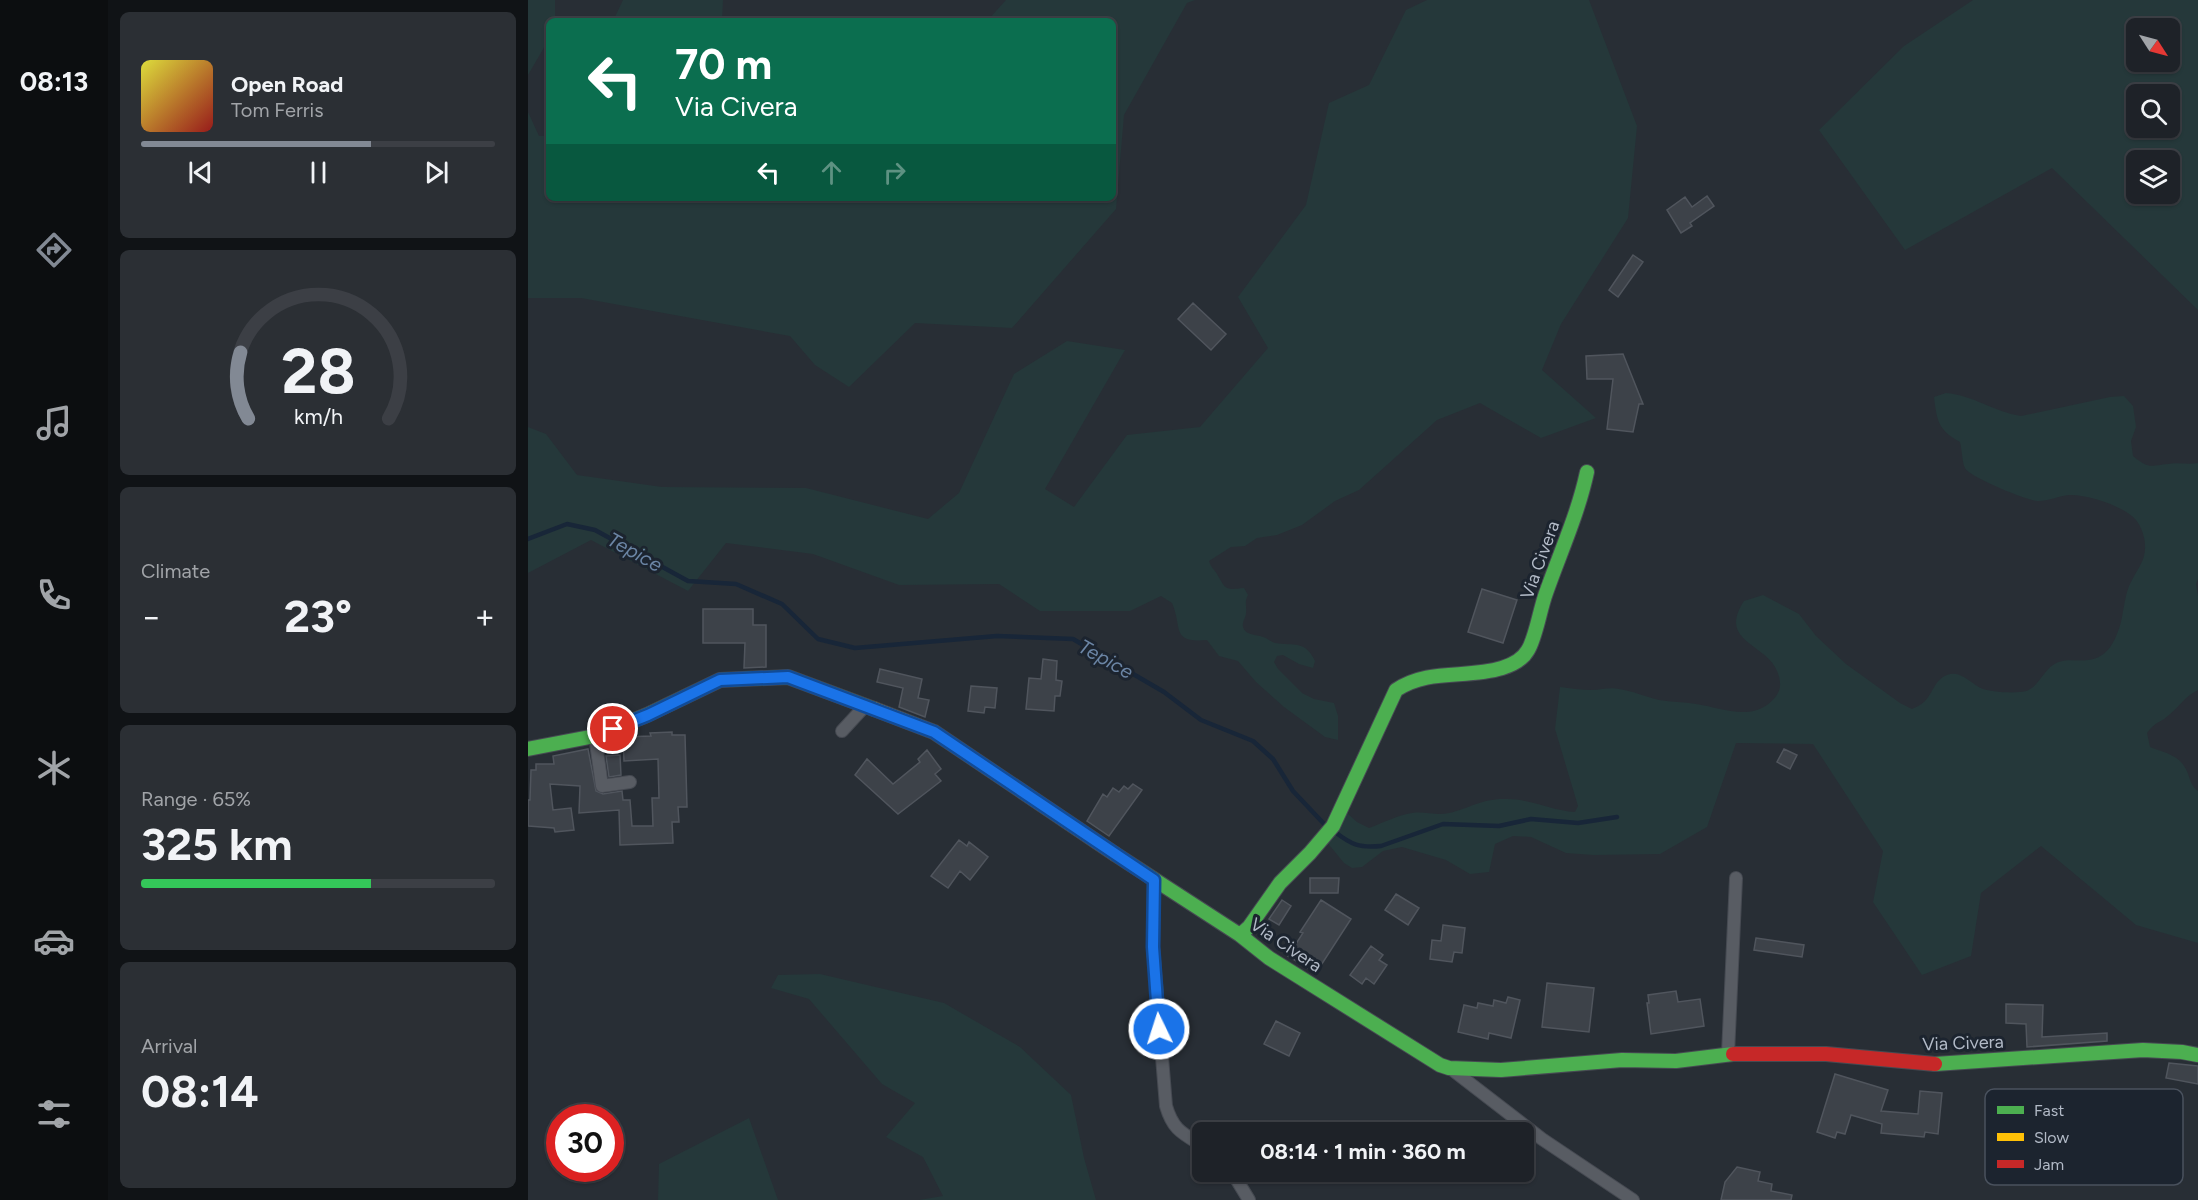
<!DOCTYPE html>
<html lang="en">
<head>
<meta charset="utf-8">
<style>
  :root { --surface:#1e2228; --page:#2b2f34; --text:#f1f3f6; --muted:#a1a4a8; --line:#3c3f45; --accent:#828994 }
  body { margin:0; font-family:Figtree,sans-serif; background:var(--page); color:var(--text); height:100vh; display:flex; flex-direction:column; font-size:22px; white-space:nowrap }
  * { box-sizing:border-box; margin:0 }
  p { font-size:20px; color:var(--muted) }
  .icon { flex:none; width:33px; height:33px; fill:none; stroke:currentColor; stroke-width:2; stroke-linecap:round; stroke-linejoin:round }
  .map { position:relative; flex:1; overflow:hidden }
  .side { display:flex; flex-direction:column; gap:12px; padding:12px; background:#101316; width:420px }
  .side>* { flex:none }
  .banner { position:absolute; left:18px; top:18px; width:570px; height:183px; border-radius:9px; box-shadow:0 2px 4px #0004,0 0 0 2px var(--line); background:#0b6e4f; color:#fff; overflow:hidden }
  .needle { width:39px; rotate:126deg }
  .tools { position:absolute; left:1598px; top:18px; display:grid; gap:12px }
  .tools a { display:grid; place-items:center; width:54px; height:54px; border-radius:9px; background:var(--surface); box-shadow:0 2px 4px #0004,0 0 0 2px var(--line); font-size:30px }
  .speed { position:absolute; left:18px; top:1104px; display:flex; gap:12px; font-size:30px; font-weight:700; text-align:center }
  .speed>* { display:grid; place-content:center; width:78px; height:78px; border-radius:50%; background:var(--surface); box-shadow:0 2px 4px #0004,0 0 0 2px var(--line); line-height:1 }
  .speed .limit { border:9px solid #d22; background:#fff; color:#111 }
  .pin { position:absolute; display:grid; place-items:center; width:51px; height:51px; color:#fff; margin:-26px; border:3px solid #fff; border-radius:50%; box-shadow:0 2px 6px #0007 }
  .me { position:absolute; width:66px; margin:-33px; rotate:356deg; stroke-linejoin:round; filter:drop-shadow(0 0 4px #0008) }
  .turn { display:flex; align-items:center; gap:21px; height:126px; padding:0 30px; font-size:27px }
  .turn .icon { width:78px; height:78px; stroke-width:2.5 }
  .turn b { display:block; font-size:42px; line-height:51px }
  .lanes { display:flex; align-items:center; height:57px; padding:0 30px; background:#0003; justify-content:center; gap:30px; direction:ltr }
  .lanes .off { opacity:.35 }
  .big { font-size:45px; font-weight:700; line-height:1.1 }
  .side .card { flex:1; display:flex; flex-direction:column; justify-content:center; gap:9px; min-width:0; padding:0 21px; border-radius:9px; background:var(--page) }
  .side .dial { align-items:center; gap:0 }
  .dial svg { height:156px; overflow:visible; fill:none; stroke:var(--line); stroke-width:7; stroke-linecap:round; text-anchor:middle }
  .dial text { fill:var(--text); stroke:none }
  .song { display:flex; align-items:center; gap:18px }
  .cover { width:72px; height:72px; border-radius:9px; background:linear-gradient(135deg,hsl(60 70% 55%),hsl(0 70% 35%)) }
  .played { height:6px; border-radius:3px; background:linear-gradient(90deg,var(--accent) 65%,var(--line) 65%) }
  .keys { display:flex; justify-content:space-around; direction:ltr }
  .heat { display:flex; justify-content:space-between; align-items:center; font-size:33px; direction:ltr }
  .charge { height:9px; border-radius:4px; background:linear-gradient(90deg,#34c759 65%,var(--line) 0) }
  .trip { position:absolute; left:664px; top:1122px; width:342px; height:60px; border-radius:9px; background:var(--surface); box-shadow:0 2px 4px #0004,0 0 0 2px var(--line); font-weight:700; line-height:60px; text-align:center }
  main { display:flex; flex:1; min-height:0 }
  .menu { display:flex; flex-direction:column; width:108px; justify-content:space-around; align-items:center; background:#0c0e10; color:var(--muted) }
  .menu .icon { width:42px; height:42px }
  .menu .active { color:var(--accent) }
  .menu b { font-size:27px; color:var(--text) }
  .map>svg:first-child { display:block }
</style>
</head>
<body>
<main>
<nav class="menu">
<b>08:13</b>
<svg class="icon active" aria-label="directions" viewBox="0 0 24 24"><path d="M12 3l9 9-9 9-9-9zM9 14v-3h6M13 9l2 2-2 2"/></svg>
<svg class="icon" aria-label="music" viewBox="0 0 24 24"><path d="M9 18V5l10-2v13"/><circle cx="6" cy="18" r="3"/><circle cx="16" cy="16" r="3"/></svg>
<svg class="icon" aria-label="phone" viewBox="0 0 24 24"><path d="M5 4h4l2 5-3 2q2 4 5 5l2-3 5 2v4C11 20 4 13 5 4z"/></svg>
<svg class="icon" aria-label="climate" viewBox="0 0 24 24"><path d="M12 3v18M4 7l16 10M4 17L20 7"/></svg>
<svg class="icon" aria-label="car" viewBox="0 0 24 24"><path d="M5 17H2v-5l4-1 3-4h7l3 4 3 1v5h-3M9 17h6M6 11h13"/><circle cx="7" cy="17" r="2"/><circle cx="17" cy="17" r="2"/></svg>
<svg class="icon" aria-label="filters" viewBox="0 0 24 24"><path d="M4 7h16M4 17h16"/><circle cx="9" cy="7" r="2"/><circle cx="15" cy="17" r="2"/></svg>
</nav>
<section class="side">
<div class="card">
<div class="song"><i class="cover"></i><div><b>Open Road</b><p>Tom Ferris</p></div></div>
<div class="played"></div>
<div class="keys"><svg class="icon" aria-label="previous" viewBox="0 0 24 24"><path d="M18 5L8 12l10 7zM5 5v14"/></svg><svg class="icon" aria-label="pause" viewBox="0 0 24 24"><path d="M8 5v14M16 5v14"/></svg><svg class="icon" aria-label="next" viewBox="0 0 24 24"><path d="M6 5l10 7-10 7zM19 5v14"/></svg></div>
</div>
<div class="card dial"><svg viewBox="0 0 100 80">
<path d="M14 69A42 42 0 1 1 86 69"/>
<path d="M14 69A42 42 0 0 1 10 35" stroke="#828994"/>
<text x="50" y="56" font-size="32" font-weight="700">28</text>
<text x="50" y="72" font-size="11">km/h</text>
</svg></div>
<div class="card"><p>Climate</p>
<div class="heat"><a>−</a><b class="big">23°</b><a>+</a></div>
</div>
<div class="card"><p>Range · 65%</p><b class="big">325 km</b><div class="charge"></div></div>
<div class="card"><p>Arrival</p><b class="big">08:14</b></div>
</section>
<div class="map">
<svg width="1670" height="1200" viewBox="0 0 1670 1200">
  <rect width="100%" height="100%" fill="#282e35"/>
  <!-- green -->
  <path fill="#25383a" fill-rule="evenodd" d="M0 0H27V21H21V39L0 75Z
    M95 0H195L194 21H85Z
    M478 0H667L659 3 596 115 588 209 484 328 387 323 321 387 287 365 262 336 53 298H0V112L11 136H21V198H585V21H459Z
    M899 0H1061L1109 126 1100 218 1033 324 1014 370 1068 418 1013 438 952 403 909 420 831 490 807 501 774 525 749 535 729 538 717 546 703 547 681 561C683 568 686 569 689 574 698 590 697 590 716 588L720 595C716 602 719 606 718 613 718 618 714 621 715 627 718 636 728 634 735 637 739 638 743 642 747 643 766 646 777 640 787 661L785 668 771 664 755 655 749 656 746 662 750 669 774 693 786 699 806 703 810 716V740L797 737 756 707 728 682 710 661 691 656 679 640C642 643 655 628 644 603L633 596 602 611H512L471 584 371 585 285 554 198 543 160 591 63 540 0 573V427L18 434 49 475 134 487 278 488 400 519 431 493 486 374 539 341 597 350 517 489 546 507 599 435 672 427 740 348 710 297 778 205 801 103 841 85 878 10Z
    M1445 0H1670V310L1524 168 1377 250 1291 130 1376 46ZM1608 28H1641V62H1608ZM1608 94H1641V128H1608ZM1608 160H1641V194H1608Z
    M1418 393C1445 395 1466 412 1493 416L1582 397 1596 396 1605 406 1608 427 1603 441 1605 456C1621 469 1621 466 1640 464 1650 462 1660 465 1670 463V579L1668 584 1670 596V690C1657 696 1652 706 1641 715 1631 724 1629 720 1619 733L1622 747C1632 751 1650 755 1656 766 1662 774 1661 785 1670 791V943L1608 925 1513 846 1453 893 1443 956 1394 975 1345 902 1355 851 1285 744 1208 743 1179 827 1132 854 1066 855 1038 853 1003 837 985 836 967 844 961 872 942 874 918 860 874 847 855 851 834 867 824 868 816 863 798 841 819 813 829 822 841 828C855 823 870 815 884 813 897 811 908 816 921 813 943 808 954 798 979 799 1003 799 1024 811 1047 812L1050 806 1027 729 1032 687C1042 688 1053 690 1064 690 1073 690 1082 687 1091 689 1105 691 1118 697 1131 700 1143 702 1156 702 1168 704 1190 707 1218 720 1239 705 1246 700 1253 692 1252 683 1250 650 1209 647 1208 623 1208 615 1212 607 1216 601L1235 595 1271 614 1288 636 1318 664 1372 703 1384 709C1388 707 1393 705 1396 702 1405 694 1406 680 1419 675 1433 669 1444 685 1455 689 1465 692 1482 693 1492 692 1509 692 1513 673 1525 665 1537 657 1547 662 1560 660 1581 658 1588 639 1593 622 1596 609 1597 593 1603 582 1609 569 1618 561 1617 545 1617 537 1613 526 1608 520 1596 506 1559 494 1541 495 1531 496 1521 501 1510 501 1500 501 1441 477 1437 468 1434 462 1434 449 1432 442 1410 430 1409 421 1406 397Z
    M292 974 416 1003 492 1047 543 1095 556 1158 568 1200H391L415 1196 395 1157 358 1137 387 1103 354 1084 281 999 243 988 250 975Z
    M221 1118 250 1200H130L131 1164Z"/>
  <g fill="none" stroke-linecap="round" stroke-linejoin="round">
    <!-- stream -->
    <path stroke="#182638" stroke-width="4.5" d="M0 539 39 524 67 530 160 581 208 584 254 604 290 639 327 648 469 636 545 639 636 692 673 720 725 741 745 759 765 791 798 826
      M807 832C824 845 831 848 853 846L915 824 971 826 1003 819 1050 823 1089 817"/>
  </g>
  <!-- building -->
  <path fill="#3d4249" stroke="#50555d" stroke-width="1.5" d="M1179 196 1186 206 1162 223 1164 226 1153 233 1139 210 1157 197 1164 207Z
    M1105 255 1115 262 1090 297 1081 290Z
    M665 303 698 334 683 350 650 319Z
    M1095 354 1115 404H1111L1105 432 1079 429 1085 379H1059L1058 356Z
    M954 589 989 600 975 643 940 632Z
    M175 609H225V625H238V667L216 668 217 643H175Z
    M515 659 529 661 528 680 534 681 532 696H527L526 711 498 709 501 678 513 679Z
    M352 669 394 679 390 698 401 700 397 717 371 707 375 688 349 682Z
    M443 686 469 688 467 708 457 707 456 713 440 711Z
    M144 732V735H157L159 807H150L151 822H144L145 843 92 845 91 810 51 813 52 786 22 784 25 810 43 808 46 830 27 832 26 828 0 826V800H2L3 770H8V764H26L25 756 60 749 68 791 75 794 94 791 95 800H102L104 826H125L124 798H131L130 759 96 761 95 737 123 736 122 733Z
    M1256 749 1269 755 1262 769 1249 762Z
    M399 750 413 769 407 774 413 781 370 814 327 775 339 759 365 784 392 762 390 759Z
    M92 755 93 775 81 777 78 756Z
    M605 784 614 790 581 836 559 821 575 794 579 797 585 788 591 792 596 786 600 789Z
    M431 840 439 846 441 842 460 857 442 880 432 871 420 888 403 876Z
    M782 878H811L810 893H782Z
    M868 894 891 908 880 925 857 910Z
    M754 900 763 906 751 925 741 919Z
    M793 900 823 919 788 973 760 956 775 933 772 932Z
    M915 925 937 928 934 953 926 952 924 962 902 959 904 940 913 941Z
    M1228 938 1276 945 1274 957 1226 950Z
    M843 946 855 955 851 960 859 965 846 984 838 978 834 984 822 975Z
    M1019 983 1066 988 1061 1032 1014 1027Z
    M1148 991 1150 1002 1172 999 1176 1026 1123 1034 1119 1003H1121L1120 995Z
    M980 997 992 1000 983 1038 961 1033 960 1039 930 1032 936 1005 949 1008 950 1003 965 1006 966 1000 978 1003Z
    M1478 1004 1515 1005 1514 1037 1579 1033V1041L1499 1047 1498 1024 1478 1023Z
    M748 1021 772 1033 761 1056 736 1044Z
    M1641 1063 1670 1066V1084L1638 1078Z
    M1307 1074 1360 1090 1353 1111 1390 1114 1392 1091 1414 1093 1410 1134 1397 1132 1396 1137 1353 1133 1354 1124 1323 1115 1317 1134 1309 1132 1307 1138 1289 1132Z
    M1209 1167 1232 1172 1230 1181 1244 1184 1243 1191 1264 1195 1263 1200H1193L1197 1182Z"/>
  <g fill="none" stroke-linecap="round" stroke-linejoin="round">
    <!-- street casing -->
    <g stroke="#464a52" stroke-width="14">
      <path id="street" d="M314 731 337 706
        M67 736 74 786 102 782
        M626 880 625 947 638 1106C645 1130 654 1133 675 1146
        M1200 1054 1208 878
        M922 1068 1014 1139 1105 1200
        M704 1172 721 1200"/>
    </g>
    <!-- fast casing -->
    <g stroke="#464a52" stroke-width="16">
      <path id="fast" d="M0 749 67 736 119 715 192 680 260 677 346 709
        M587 854 712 935 741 958 912 1065 921 1068 973 1070 1094 1060 1148 1061 1205 1054
        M712 935 721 927 752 883 782 853 805 826 868 690C901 668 938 679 974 668 984 665 995 659 1000 650 1008 637 1012 609 1018 593 1032 553 1050 514 1059 472
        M1407 1064 1615 1050 1654 1052 1670 1055"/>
    </g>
    <!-- slow casing -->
    <g stroke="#464a52" stroke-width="16">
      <path id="slow" d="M346 709 406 732 587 854"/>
    </g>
    <!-- jam casing -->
    <g stroke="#464a52" stroke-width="16">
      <path id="jam" d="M1205 1054H1298L1407 1064"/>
    </g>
    <!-- street -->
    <use href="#street" stroke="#585c63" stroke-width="12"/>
    <!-- fast -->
    <use href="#fast" stroke="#4caf50" stroke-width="14"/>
    <!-- slow -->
    <use href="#slow" stroke="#ffc107" stroke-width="14"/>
    <!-- jam -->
    <use href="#jam" stroke="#c62828" stroke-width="14"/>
  </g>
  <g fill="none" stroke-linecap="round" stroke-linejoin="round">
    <!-- route casing -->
    <g stroke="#114b97" stroke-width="15">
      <path id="route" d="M85 729 120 715 192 680 260 677 406 732 626 880 625 947 631 1029"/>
    </g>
    <!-- route -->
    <use href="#route" stroke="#1a73e8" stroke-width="10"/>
  </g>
  <g text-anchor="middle" stroke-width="6" stroke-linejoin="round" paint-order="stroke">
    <!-- street labels -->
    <g font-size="18" fill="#b2bac7" stroke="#1c242f">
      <text transform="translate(1012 560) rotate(-70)" y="6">Via Civera</text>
      <text transform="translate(758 945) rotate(34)" y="6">Via Civera</text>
      <text transform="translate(1435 1043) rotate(-2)" y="6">Via Civera</text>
    </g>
    <!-- water labels -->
    <g font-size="20" font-style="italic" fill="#6b85a5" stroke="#1c242f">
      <text transform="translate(107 552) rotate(29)" y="7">Tepice</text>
      <text transform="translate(578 659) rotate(29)" y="7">Tepice</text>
    </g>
  </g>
  <!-- legend -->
  <rect x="1457" y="1089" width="198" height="96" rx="9" fill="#1c242f" stroke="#49515d" stroke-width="1.5"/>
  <rect x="1469" y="1106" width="27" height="8" fill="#4caf50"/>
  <rect x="1469" y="1133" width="27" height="8" fill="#ffc107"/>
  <rect x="1469" y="1160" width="27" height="8" fill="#c62828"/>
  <g font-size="16" fill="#b2bac7">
    <text x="1506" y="1116">Fast</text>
    <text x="1506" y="1143">Slow</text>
    <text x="1506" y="1170">Jam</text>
  </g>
</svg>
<div class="tools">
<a><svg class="needle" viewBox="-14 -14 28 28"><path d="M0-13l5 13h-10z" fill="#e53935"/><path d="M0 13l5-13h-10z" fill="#a1a4a8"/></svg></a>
<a><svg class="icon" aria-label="search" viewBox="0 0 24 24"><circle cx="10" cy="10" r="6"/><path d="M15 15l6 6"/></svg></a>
<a><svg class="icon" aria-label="layers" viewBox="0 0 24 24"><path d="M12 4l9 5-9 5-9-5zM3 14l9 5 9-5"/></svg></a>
</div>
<div class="speed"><div class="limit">30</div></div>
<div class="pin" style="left:85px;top:729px;background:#d93025"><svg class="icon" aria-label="arrive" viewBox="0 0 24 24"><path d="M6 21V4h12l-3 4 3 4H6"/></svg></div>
<svg class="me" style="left:631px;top:1029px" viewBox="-20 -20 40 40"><circle r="17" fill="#1a73e8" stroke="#fff" stroke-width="3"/><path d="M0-11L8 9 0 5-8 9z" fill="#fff"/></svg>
<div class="trip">08:14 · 1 min · 360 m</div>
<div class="banner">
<div class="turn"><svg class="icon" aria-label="left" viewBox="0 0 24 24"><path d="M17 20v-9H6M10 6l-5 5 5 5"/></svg><div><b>70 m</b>Via Civera</div></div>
<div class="lanes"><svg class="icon" aria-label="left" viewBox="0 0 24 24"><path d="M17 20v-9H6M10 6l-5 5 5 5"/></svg><svg class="icon off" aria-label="ahead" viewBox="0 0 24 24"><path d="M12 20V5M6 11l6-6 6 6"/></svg><svg class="icon off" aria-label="right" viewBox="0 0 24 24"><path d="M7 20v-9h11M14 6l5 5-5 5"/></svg></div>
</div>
</div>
</main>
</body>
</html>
